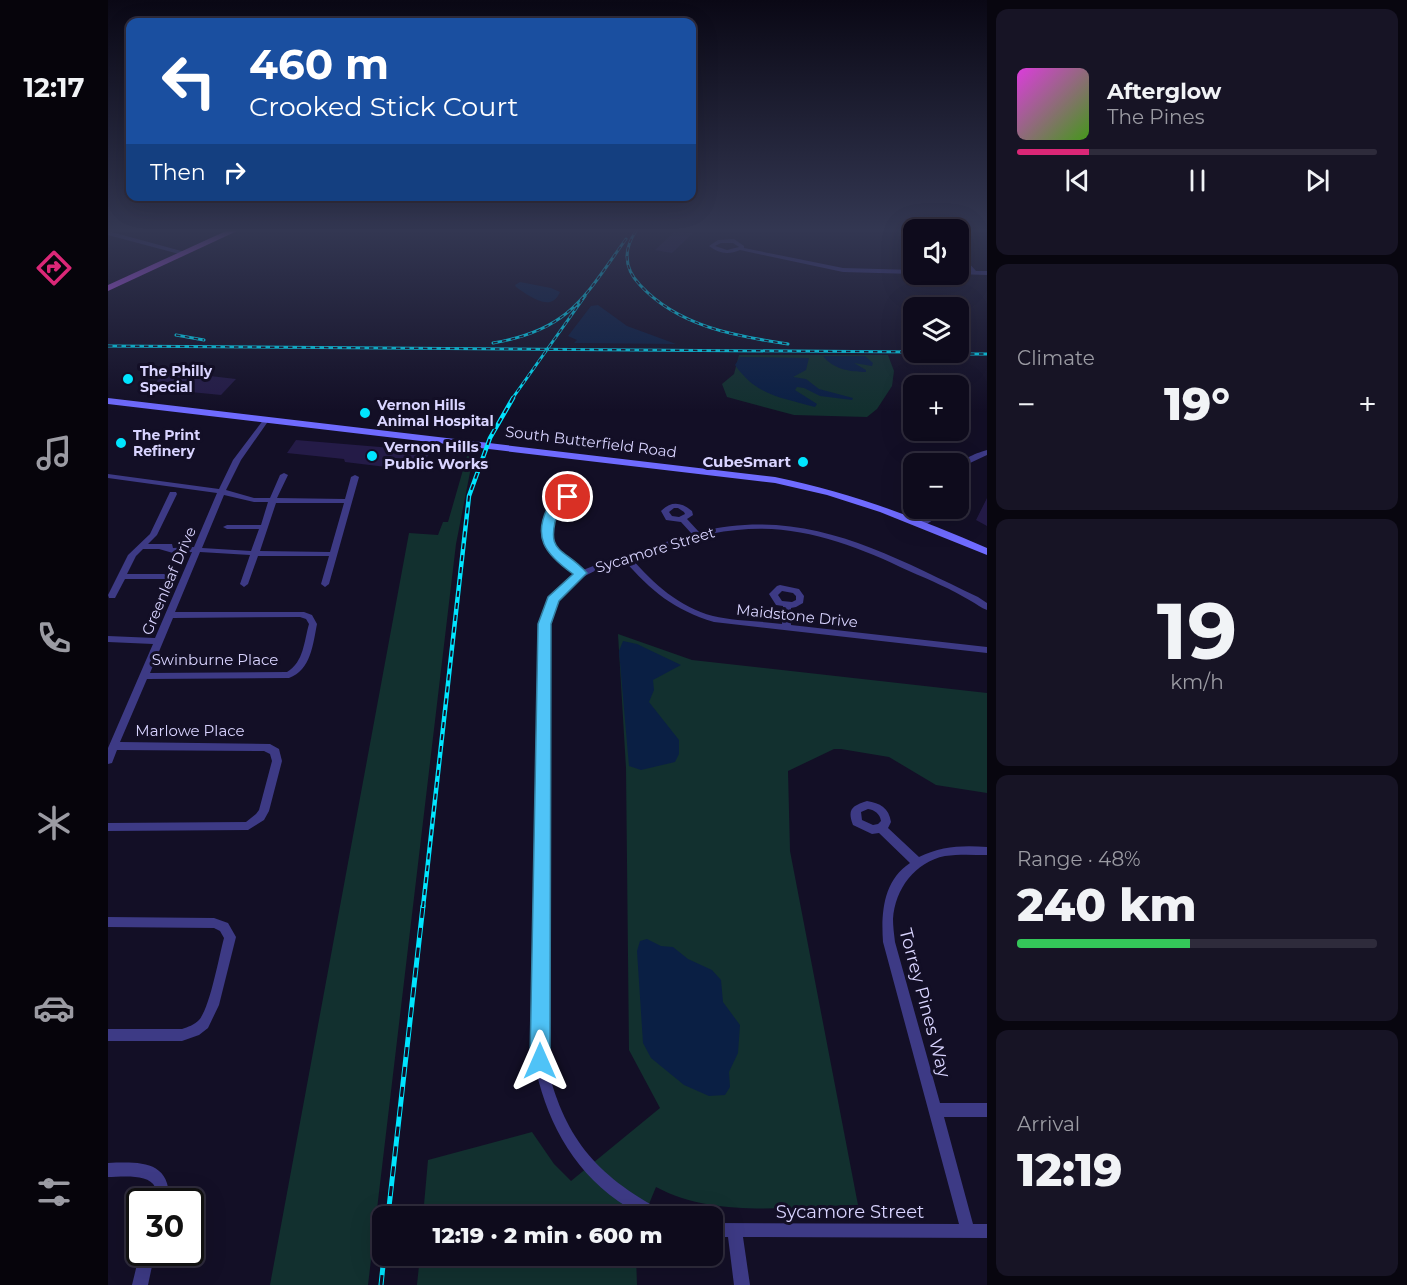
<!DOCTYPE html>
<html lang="en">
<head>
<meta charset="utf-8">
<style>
  :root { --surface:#0e0b1c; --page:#171425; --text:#f1f3f6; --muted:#9b9ba3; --line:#2e2b3b; --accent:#db2777 }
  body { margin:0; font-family:Montserrat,sans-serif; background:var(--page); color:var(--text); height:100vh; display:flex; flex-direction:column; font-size:22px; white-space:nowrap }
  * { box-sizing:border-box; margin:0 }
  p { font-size:20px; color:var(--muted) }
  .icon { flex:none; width:33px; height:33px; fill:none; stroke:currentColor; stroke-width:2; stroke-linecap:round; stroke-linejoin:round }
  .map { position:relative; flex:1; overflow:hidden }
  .sheet { display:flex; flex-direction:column; gap:9px; padding:9px; background:#08060f; width:420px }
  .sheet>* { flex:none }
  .top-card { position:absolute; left:18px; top:18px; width:570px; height:183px; border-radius:12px; box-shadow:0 6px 24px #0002,0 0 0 2px var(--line); background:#1a4fa0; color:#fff; overflow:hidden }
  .buttons { position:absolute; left:795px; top:219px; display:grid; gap:12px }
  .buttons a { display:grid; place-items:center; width:66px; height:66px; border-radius:12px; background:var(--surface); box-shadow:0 6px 24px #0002,0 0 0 2px var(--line); font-size:30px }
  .speed { position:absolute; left:18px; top:1188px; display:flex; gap:12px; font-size:30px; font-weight:700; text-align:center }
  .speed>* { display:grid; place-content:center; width:78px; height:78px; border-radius:50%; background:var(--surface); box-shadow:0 6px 24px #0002,0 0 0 2px var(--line); line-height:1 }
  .speed .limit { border:3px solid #111; border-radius:9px; background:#fff; color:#111 }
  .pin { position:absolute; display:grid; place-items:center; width:51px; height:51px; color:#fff; margin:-26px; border:3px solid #fff; border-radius:50%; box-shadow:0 2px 6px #0007 }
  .me { position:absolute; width:66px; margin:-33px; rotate:0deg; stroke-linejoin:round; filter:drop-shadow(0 0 4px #0008) }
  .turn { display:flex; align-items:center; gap:21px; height:126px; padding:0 24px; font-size:27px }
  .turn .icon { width:78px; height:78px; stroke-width:2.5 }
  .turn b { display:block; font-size:42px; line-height:51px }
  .then { display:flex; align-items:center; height:57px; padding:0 24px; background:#0003; gap:12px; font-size:22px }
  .big { font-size:45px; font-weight:800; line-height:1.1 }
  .sheet .card { flex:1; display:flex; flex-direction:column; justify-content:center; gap:9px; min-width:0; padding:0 21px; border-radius:12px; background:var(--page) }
  .sheet .dial { align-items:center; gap:0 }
  .dial b { font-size:78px; line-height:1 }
  .song { display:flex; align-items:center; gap:18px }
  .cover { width:72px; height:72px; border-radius:9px; background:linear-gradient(135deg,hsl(300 70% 55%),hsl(100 70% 35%)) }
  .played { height:6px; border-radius:3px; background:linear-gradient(90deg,var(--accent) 20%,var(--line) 20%) }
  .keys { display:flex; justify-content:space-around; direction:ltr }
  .heat { display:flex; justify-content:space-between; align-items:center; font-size:33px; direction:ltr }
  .charge { height:9px; border-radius:4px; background:linear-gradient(90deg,#34c759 48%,var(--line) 0) }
  .trip { position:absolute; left:264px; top:1206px; width:351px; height:60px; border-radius:12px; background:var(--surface); box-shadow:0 6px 24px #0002,0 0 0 2px var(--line); font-weight:800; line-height:60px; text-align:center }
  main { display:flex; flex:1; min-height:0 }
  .tab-bar { display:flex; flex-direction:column; width:108px; justify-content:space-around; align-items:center; background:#06040b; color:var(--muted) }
  .tab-bar .icon { width:42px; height:42px }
  .tab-bar .selected { color:var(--accent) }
  .tab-bar b { font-size:27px; color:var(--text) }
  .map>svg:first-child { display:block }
</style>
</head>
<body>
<main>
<nav class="tab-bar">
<b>12:17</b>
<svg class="icon selected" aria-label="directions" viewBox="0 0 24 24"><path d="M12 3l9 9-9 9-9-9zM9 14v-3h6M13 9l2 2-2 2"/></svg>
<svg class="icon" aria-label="music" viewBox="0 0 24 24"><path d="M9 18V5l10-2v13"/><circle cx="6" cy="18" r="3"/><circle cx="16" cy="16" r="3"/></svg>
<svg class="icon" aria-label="phone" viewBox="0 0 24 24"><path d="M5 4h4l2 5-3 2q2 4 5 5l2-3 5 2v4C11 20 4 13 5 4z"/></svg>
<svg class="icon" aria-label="climate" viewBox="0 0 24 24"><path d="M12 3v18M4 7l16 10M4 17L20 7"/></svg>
<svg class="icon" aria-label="car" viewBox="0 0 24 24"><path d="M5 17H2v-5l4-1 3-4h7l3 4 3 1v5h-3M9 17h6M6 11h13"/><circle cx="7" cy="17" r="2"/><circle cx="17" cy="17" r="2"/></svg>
<svg class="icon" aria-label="filters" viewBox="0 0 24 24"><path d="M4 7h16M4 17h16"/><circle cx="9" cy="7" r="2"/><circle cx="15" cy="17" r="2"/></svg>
</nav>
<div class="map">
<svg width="879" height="1285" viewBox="0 0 879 1285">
  <rect width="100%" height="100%" fill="#130f26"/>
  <!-- green -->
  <path fill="#12302f" d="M631 355H780L786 371 784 386 769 409 759 417 686 415 619 397 614 384 626 374Z
    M359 456 365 457 348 544 260 1285H162L301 533 330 535 335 522H340Z
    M510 634 584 660 879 693V793L828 785 781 757 733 749H726L680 771 682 851 750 1205C684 1206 608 1219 548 1187L536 1216H315L320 1160 424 1132 446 1164 463 1181 552 1108 521 1050 518 768Z
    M312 1256H528L529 1285H309Z"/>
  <!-- water -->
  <path fill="#0a1f44" d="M412 282 443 288 452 292C443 314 420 295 408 287L407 285Z
    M490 305 519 326 568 344 466 343 469 340 460 336 483 306Z
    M715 356H757L765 363 764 366 746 363 758 370V372C742 372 725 369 715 356Z
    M632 357 701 358 698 370 685 377 698 379 711 389 745 398 744 400 712 396 696 388 689 387 687 390 709 404 707 407C672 397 649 396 627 365Z
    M515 641 529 644 573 665 545 680 546 690 541 702 571 740V754L567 762 533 770 521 766 511 651Z
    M539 939 553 946 565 947 580 959 604 970 613 980 615 1002 632 1025 630 1053 621 1072 622 1087 617 1095 601 1096 576 1085 543 1058 535 1043 529 951 532 941Z"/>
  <!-- building -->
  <path fill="#241b47" d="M567 231 585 233 564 253 547 250Z
    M59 371 128 379 113 395 42 388Z
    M188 440 272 447 322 452 311 471 237 462 236 459 179 453Z
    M879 498V526L868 520Z"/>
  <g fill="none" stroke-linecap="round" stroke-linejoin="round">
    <!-- minor -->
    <path fill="#3d3a85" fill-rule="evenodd" d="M0 231 77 252 78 253 75 255 0 235Z
      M850 235 860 241 850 246V243L853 241 850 239Z
      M626 239 636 246V248L735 268 806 270V274L735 272 632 250C621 255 611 254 601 246L610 240ZM613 243H625L631 247 619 250 607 246Z
      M850 251 868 271H879V275L849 274 850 271H862L850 256Z
      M158 418 161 420 133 460 118 490 146 498H162L172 475 176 473 180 475 169 498 237 499 243 477 247 475 251 477 221 584 217 587 213 584 221 556H150L140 584 136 587 132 584 142 555 92 552 67 612H196L204 615 209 624C205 644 203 670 181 678L39 679 12 742 162 744 171 749 174 761 161 811 156 820 140 830 0 831V823L138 822 148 814 151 810 164 761 162 754 156 751 9 750 4 763 0 764V748L45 644 0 642V636L47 638 84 552 65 553 51 549H35L28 556 19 574H56L60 577 59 579H17L7 598H1L0 595 20 555 42 534 62 492H68L69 494 49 535 40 544H64L65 548 86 547 109 493 0 478V474L111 489 125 460 156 419ZM116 495 146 502H160L153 525H119L115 527 119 529H151L143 551 94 548ZM168 503H236L222 552 152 551ZM192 617 198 619 201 624C196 641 196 662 179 672L42 673 65 618Z
      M879 450V455L862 463 853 474H850C850 459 866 454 879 450Z
      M448 490 462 493 464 501 450 508C440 540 445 554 475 570L506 558 584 534 573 522 558 520 553 511C563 501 573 502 584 511L585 515 579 519 591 532C697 506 777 553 870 597L879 603V610C873 608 869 604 863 601 843 589 822 580 801 571 747 545 690 523 629 530 593 533 558 547 523 558 546 584 571 607 605 616 626 621 652 621 674 624L675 606 668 605 661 594 669 586 672 585 691 589 696 596 695 603 688 607 683 608V625L879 647V653L606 622C566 610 543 591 516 560 477 573 455 582 441 624L438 1061C455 1136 487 1175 555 1211L557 1216C551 1216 544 1217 538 1216 528 1215 518 1206 510 1201 462 1167 437 1117 426 1061L433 624C440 603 449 586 468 574 438 556 432 540 443 506L436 504 435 496ZM449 495 455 496 456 500 448 503 443 501V497ZM566 508H570L576 512 577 514 571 517 564 516 561 512ZM674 591 685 593 688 596V600L684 602 674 601 670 595Z
      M825 508H833C828 516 822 526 812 525L811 523C816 518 821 514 825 508Z
      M759 801C772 803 781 808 783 822L780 828 811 857C833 846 855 845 879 847V855C865 855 851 854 837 856 807 862 787 889 785 919 785 926 786 934 787 942L832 1103H879V1117H836L865 1224H879V1238L635 1237 642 1285H626L620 1237H604V1223L851 1224 775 942C773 913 775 881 802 863L771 833 764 834 745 825C739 809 744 806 759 801ZM760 809C767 810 772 814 773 821L770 824 765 825 754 820 753 812Z
      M0 917 106 918 120 923 128 937 111 1005 100 1028 91 1035 74 1041H0V1029H74C80 1027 86 1025 91 1020 102 1008 111 956 116 938L112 931 106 928 0 927Z
      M0 1163C32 1162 63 1160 61 1202H47C47 1197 48 1191 47 1187 41 1173 12 1177 0 1177Z
      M32 1252H47L40 1285H24Z"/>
    <!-- secondary -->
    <path fill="#6f6bff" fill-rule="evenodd" d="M0 398 667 477C741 492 810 518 879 548V555L772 512 719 495 667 483 0 404Z"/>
    <!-- primary -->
    <path fill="#c25bff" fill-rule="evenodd" d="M118 231H129L0 291V285Z"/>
    <!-- rail-far2 casing -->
    <g stroke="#00e5ff" stroke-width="3">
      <path id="rail-far2" d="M528 231C515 250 516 268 532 285 570 326 626 336 680 344
        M68 335 96 340
        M385 343C461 330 476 298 518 239
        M0 346 806 352
        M799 354H879
        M404 399 477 296"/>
    </g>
    <!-- rail-far1 casing -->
    <g stroke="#00e5ff" stroke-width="4.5">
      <path id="rail-far1" d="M315 907 361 496 382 438 405 398"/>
    </g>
    <!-- rail casing -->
    <g stroke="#00e5ff" stroke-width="5">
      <path id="rail" d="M280 1216 315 906
        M273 1285 276 1256"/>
    </g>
    <!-- rail-far2 -->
    <use href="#rail-far2" stroke="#130f26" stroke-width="1.5" stroke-dasharray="4.5" stroke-linecap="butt"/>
    <!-- rail-far1 -->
    <use href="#rail-far1" stroke="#130f26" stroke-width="2" stroke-dasharray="6" stroke-linecap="butt"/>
    <!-- rail -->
    <use href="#rail" stroke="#130f26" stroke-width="3" stroke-dasharray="10" stroke-linecap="butt"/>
  </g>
  <!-- sky -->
  <linearGradient id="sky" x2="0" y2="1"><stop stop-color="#0a0815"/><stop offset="0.56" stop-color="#333752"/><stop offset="1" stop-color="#333752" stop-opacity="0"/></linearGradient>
  <rect width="879" height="411" fill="url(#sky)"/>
  <!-- route -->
  <path fill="#4fc3f7" stroke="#337fa1" stroke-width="1.5" d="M460 494 466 497 464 503 451 508C435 556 456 546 479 573L451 601 443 624 442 1061 439 1067 432 1070 425 1067 422 1061 430 624 440 597 465 574C437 554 423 537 442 503L453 501 456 495Z"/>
  <!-- markers -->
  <g fill="#00e5ff" stroke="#130f26" stroke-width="2">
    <circle cx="20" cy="379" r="6"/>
    <circle cx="257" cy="413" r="6"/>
    <circle cx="13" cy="443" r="6"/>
    <circle cx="264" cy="456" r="6"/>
    <circle cx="695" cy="462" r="6"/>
  </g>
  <g text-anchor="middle" stroke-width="6" stroke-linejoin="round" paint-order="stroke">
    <!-- far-poi labels -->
    <g font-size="14" font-weight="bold" fill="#d9d4ff" stroke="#130f26" text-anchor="start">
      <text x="32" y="376">The Philly<tspan x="32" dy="16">Special</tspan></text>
      <text x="269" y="410">Vernon Hills<tspan x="269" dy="16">Animal Hospital</tspan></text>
      <text x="25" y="440">The Print<tspan x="25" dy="16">Refinery</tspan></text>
    </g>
    <!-- street labels -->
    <g font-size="15" fill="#d9d4ff" stroke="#130f26">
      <text transform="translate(483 442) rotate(7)" y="5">South Butterfield Road</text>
      <text transform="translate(547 550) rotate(-17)" y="5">Sycamore Street</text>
      <text transform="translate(61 581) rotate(-67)" y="5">Greenleaf Drive</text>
      <text transform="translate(689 616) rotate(6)" y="5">Maidstone Drive</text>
      <text x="107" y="665">Swinburne Place</text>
      <text x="82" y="736">Marlowe Place</text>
    </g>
    <!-- poi labels -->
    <g font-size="15" font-weight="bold" fill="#d9d4ff" stroke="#130f26" text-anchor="start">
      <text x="276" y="452">Vernon Hills<tspan x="276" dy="17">Public Works</tspan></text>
      <text x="683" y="467" text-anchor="end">CubeSmart</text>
    </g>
    <!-- near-street labels -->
    <g font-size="18" fill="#d9d4ff" stroke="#130f26">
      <text transform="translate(817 1003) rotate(75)" y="6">Torrey Pines Way</text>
      <text x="742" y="1218">Sycamore Street</text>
    </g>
  </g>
</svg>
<div class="buttons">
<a><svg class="icon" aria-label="sound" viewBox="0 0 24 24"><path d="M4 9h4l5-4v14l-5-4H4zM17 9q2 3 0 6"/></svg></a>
<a><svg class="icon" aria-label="layers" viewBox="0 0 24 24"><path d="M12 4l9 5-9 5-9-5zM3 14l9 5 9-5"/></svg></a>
<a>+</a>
<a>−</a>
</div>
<div class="speed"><div class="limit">30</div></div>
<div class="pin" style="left:460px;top:497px;background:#d93025"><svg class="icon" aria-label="arrive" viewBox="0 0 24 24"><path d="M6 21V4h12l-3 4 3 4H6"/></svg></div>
<svg class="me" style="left:432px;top:1061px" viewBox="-20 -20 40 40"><path d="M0-17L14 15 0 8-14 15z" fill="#4fc3f7" stroke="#fff" stroke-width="4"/></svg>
<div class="trip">12:19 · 2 min · 600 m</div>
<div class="top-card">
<div class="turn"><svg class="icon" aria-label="left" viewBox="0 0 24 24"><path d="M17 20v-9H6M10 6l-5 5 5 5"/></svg><div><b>460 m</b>Crooked Stick Court</div></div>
<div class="then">Then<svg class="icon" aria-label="right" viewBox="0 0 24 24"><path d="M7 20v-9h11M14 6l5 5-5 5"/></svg></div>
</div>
</div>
<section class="sheet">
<div class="card">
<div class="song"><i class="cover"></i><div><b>Afterglow</b><p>The Pines</p></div></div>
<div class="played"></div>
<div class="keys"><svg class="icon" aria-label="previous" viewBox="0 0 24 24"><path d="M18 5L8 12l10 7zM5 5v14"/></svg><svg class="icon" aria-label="pause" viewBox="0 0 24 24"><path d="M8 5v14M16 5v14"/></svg><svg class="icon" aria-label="next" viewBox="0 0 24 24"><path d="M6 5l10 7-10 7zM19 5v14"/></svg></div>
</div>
<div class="card"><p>Climate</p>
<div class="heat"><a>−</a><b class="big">19°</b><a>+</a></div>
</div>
<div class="card dial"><b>19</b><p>km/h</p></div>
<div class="card"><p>Range · 48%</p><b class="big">240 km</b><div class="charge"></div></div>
<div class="card"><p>Arrival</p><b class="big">12:19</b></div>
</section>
</main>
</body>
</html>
